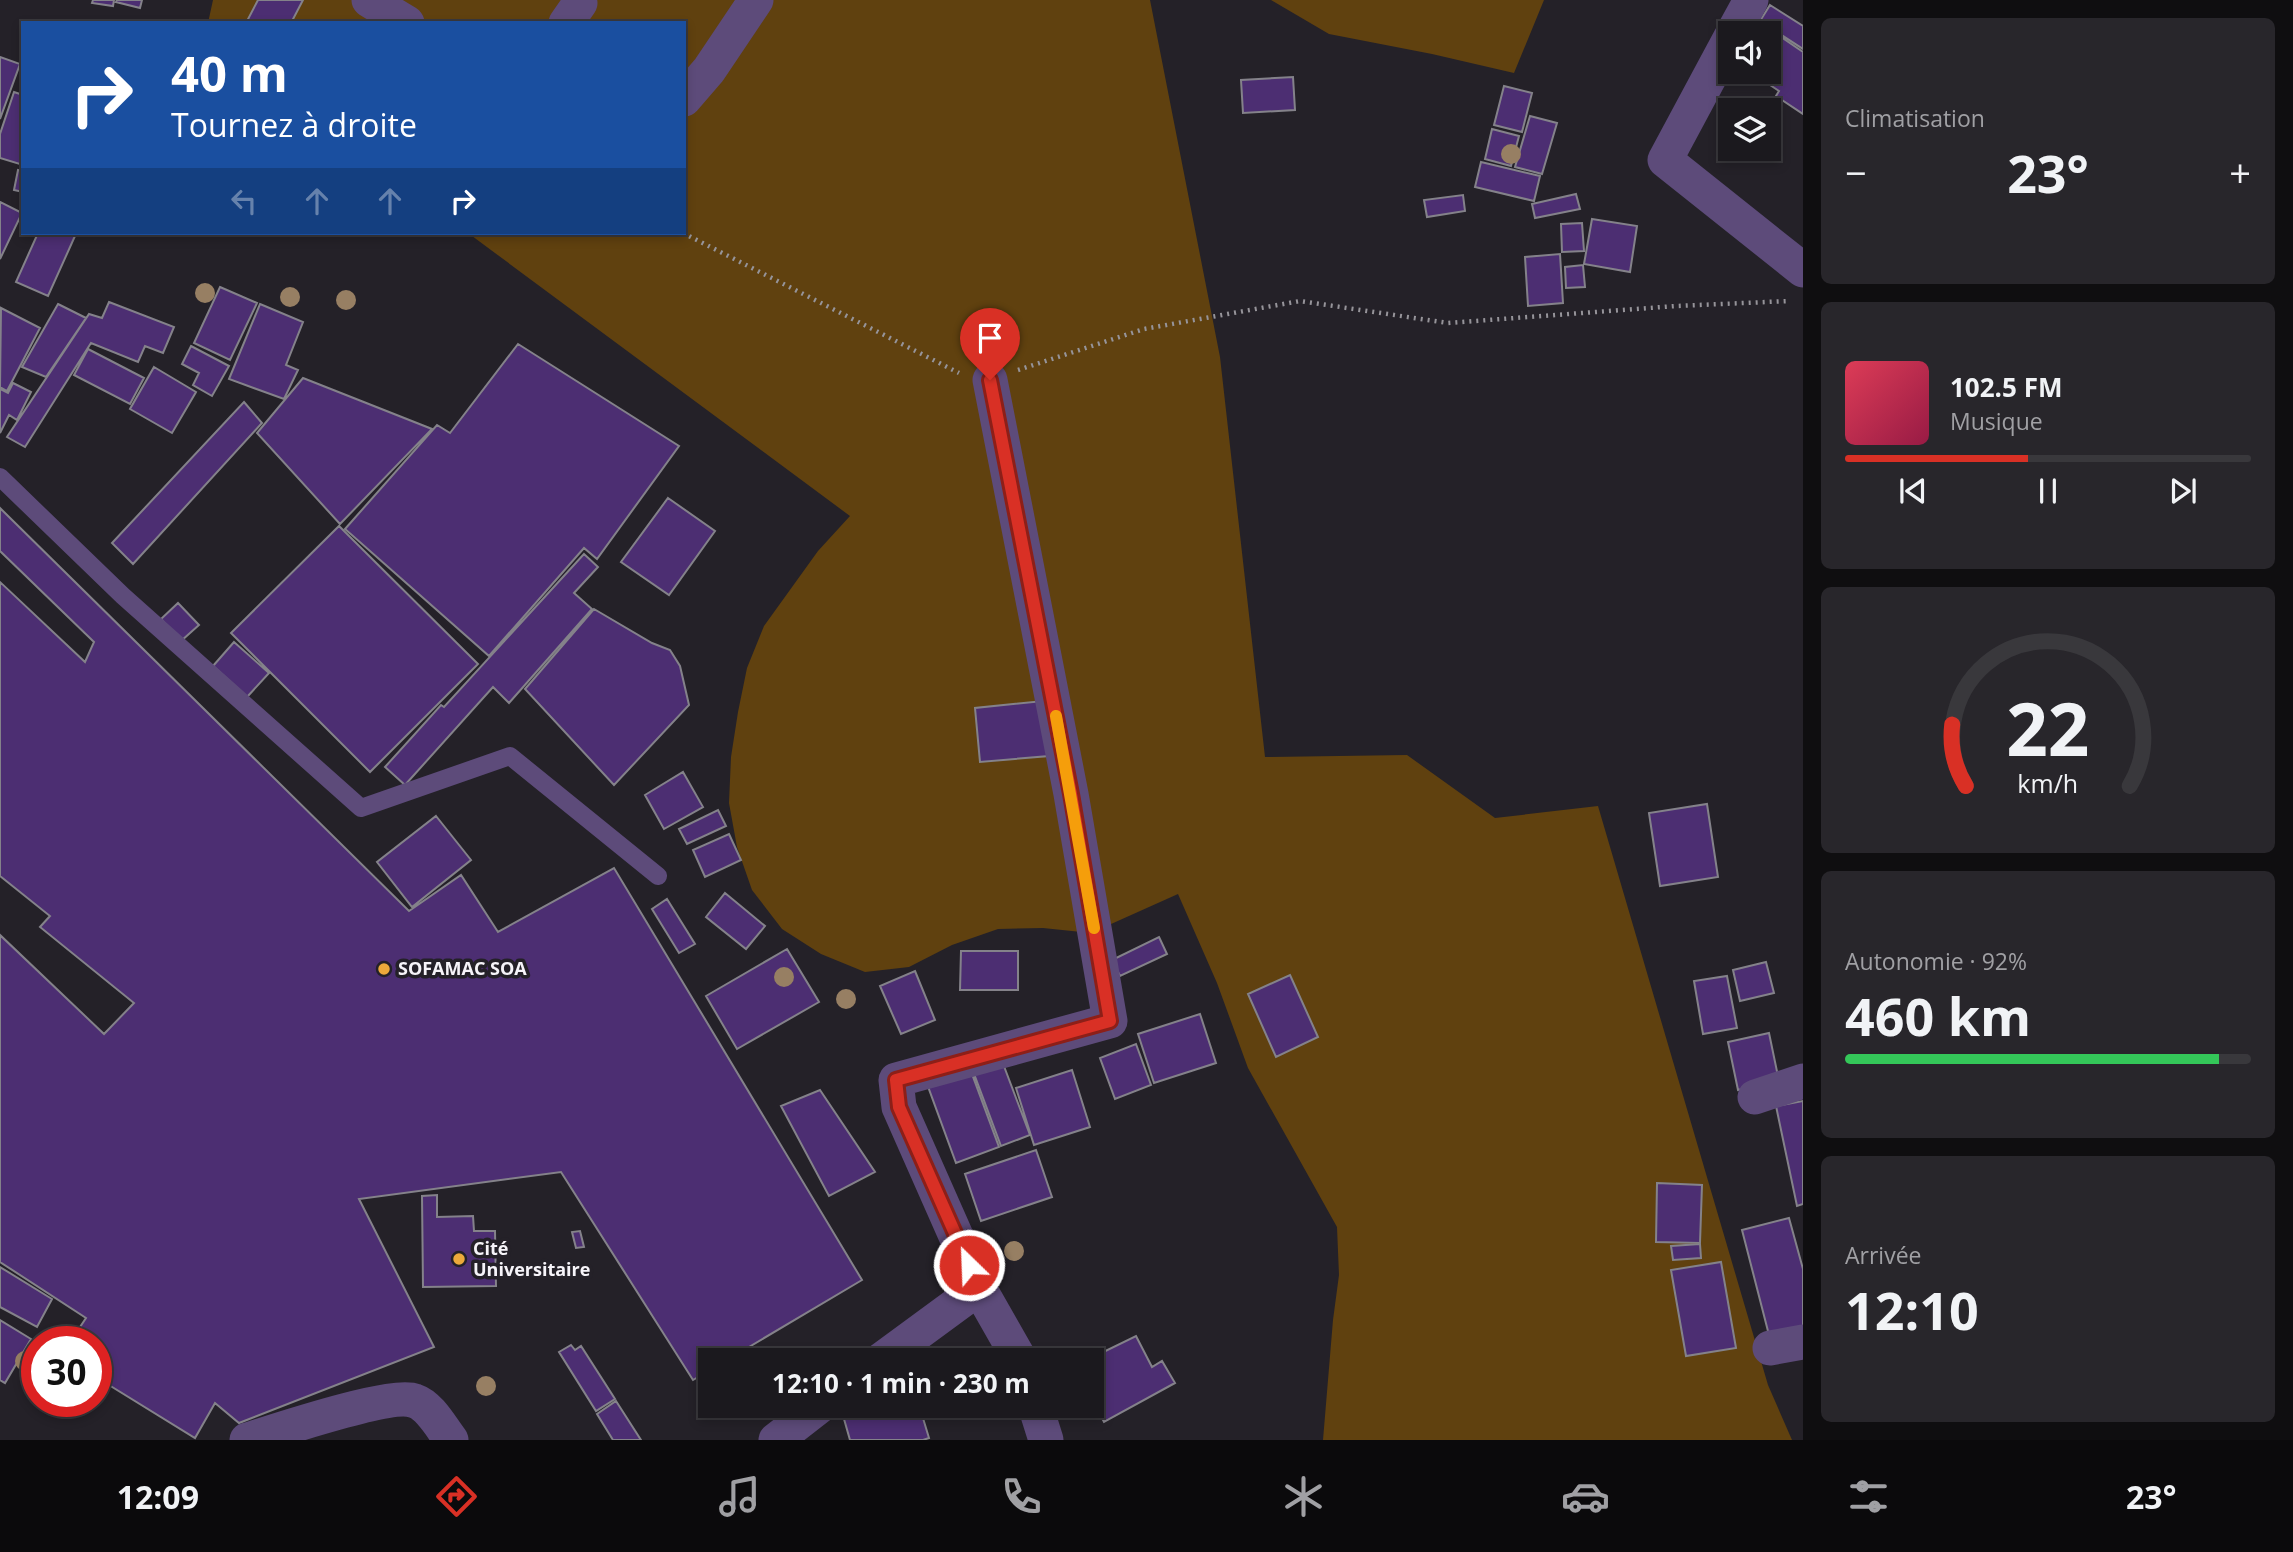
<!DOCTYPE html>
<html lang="fr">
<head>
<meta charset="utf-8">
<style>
  :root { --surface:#1b191e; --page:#28262b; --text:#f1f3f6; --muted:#a0a0a4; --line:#39383c; --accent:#d93025 }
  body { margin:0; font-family:"Open Sans",sans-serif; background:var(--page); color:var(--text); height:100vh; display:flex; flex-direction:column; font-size:26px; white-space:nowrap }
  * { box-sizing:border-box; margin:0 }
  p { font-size:23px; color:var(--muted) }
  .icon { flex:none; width:38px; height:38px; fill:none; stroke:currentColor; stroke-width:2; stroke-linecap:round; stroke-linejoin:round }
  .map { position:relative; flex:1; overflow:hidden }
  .drawer { display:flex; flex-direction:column; gap:18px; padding:18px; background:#0f0e10; width:490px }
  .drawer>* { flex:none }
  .guide { position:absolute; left:21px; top:21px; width:665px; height:214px; border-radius:0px; box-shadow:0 4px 10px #0003,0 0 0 2px var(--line); background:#1a4fa0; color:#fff; overflow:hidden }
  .buttons { position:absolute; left:1718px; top:21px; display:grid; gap:14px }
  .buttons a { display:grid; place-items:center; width:63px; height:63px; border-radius:0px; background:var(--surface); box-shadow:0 4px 10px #0003,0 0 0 2px var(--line); font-size:35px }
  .speed { position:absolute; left:21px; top:1326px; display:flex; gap:14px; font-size:35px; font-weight:700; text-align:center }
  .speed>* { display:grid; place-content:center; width:91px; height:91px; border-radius:50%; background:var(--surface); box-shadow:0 4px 10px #0003,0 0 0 2px var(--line); line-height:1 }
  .speed .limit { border:10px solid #d22; background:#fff; color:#111 }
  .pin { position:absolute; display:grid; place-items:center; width:60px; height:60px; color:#fff; margin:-72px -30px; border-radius:50% 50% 50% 0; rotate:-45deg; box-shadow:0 0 7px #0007 }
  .pin .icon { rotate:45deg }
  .me { position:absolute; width:77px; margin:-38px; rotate:336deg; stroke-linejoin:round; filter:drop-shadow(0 0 5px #0008) }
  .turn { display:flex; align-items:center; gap:24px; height:147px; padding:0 35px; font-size:32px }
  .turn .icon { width:91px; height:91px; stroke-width:2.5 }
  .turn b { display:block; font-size:49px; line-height:60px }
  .lanes { display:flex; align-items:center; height:66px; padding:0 35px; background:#0003; justify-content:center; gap:35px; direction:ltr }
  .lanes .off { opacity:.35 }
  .big { font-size:52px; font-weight:700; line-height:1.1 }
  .drawer .tile { flex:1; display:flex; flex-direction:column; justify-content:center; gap:10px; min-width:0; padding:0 24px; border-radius:10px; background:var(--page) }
  .drawer .dial { align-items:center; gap:0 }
  .dial svg { height:182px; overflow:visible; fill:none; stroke:var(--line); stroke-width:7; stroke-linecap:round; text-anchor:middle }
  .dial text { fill:var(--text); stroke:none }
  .song { display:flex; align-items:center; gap:21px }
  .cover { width:84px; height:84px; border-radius:10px; background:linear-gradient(135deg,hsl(350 70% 55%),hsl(340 70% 35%)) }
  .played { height:7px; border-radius:4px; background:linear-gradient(90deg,var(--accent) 45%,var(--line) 45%) }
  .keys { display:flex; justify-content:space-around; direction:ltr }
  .heat { display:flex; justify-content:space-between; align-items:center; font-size:38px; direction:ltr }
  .charge { height:10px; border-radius:5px; background:linear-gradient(90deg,#34c759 92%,var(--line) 0) }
  .trip { position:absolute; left:698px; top:1348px; width:406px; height:70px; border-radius:0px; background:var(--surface); box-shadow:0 4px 10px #0003,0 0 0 2px var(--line); font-weight:700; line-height:70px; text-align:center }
  .tabs { display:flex; height:112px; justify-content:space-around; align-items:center; background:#0b0a0c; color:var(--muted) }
  .tabs .icon { width:49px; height:49px }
  .tabs .selected { color:var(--accent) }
  .tabs b { font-size:32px; color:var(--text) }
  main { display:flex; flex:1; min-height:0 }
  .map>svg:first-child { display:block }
</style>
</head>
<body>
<main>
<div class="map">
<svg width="1803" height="1440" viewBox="0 0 1803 1440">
  <rect width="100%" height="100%" fill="#242128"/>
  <!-- green -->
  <path fill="#60410f" d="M213 0H1150L1220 357 1265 757 1407 755 1495 818 1598 806 1768 1385 1792 1440H1323L1333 1320 1339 1275 1337 1227 1248 1068 1217 983 1178 894 1091 933 1043 928 998 929 952 945 909 967 865 972 821 954 782 929 752 890 737 847 729 803 731 757 738 712 747 668 764 626 818 551 850 516 468 233H684V23H208Z
    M1271 0H1544L1514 73 1432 54 1329 34Z"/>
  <!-- building -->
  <path fill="#4c2e72" stroke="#84828a" stroke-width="2" d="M93 0H114L113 6 92 3Z
    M117 0H142L140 8 116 2Z
    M258 0H303L291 23H246Z
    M1770 5 1803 26V49L1760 21Z
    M1781 37 1803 52V114L1776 96 1779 91 1755 75 1757 72H1769V54Z
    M0 57 20 64 0 119Z
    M1737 72H1755L1750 80Z
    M1293 77 1295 110 1243 113 1241 80Z
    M1504 86 1532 93 1522 132 1494 125Z
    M14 92 23 95V165L0 158V134Z
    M1530 116 1557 123 1542 174 1515 167Z
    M1492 129 1519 136 1511 166 1485 159Z
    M1481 162 1540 176 1534 201 1475 187Z
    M18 170 23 171V192L14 190Z
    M1576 194 1580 209 1535 218 1532 204Z
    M1463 195 1465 211 1427 217 1424 200Z
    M0 202 22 213 0 259Z
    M1592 219 1637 226 1630 272 1584 264Z
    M1582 223 1584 251 1562 252 1561 224Z
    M38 233H68L75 236 48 296 16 282Z
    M1560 254 1563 303 1528 306 1525 257Z
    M1583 265 1585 287 1566 288 1565 267Z
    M220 287 257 303 230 360 194 343Z
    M109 302 174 327 163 353 145 346 138 362 91 343 25 447 7 437 89 314 102 318Z
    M58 304 86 318 46 377 22 367Z
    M260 304 303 322 286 365 298 370 284 399 229 379Z
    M1 308 40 328 7 391 0 387Z
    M518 344 679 446 597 559 584 548 489 656 345 529 437 425 450 433Z
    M191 346 229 366 212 396 193 385 199 373 182 364Z
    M88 349 144 378 130 404 74 375Z
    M154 367 196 392 172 433 130 409Z
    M303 378 432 429 340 524 257 433Z
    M13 383 31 392 17 420 9 415 0 433V389L8 393Z
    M244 402 262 423 133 564 112 543Z
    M668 498 715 531 669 595 621 562Z
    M0 508 409 911 461 875 498 932 614 868 862 1280 727 1360H710V1370L693 1380 561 1172 359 1199 434 1347 239 1423 215 1403 195 1438 96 1377V1342H70L86 1318 0 1262V935L104 1034 134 1003 40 927 50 916 0 876V582L85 662 94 642 0 551Z
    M339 526 478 664 370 772 231 633Z
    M584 554 598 567 574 593 592 609 509 703 493 687 405 785 385 767 441 705 444 707Z
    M178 603 199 625 181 641 161 619Z
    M594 609 652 643 670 650 680 666 689 705 614 785 525 689Z
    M234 642 269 673 247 697 213 666Z
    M1043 701 1049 756 980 762 975 708Z
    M683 772 703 807 664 829 645 795Z
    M1707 804 1718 877 1660 886 1649 813Z
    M718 810 726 826 687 844 679 829Z
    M436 816 471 860 412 907 377 862Z
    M729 834 741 860 705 877 693 850Z
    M725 893 765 926 746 949 706 917Z
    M667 899 695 944 679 953 652 909Z
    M1159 937 1167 954 1120 976 1112 960Z
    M787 949 819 1002 737 1049 706 996Z
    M961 951H1018V990H960Z
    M1766 962 1774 993 1740 1001 1733 970Z
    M915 971 935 1020 901 1034 880 986Z
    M1290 975 1318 1037 1276 1057 1248 994Z
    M1727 976 1737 1028 1703 1034 1694 981Z
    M1200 1014 1216 1063 1154 1083 1138 1034Z
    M1769 1033 1779 1081 1738 1090 1728 1042Z
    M1136 1044 1151 1085 1115 1099 1100 1058Z
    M999 1053 1030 1135 1001 1146 970 1063Z
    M969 1066 999 1147 956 1163 926 1081Z
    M1072 1070 1090 1127 1034 1145 1016 1088Z
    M820 1090 875 1172 829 1196 781 1106Z
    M1803 1101V1204L1797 1206 1776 1106Z
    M1036 1150 1052 1197 981 1221 965 1174Z
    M1657 1183 1702 1185 1700 1243 1656 1242Z
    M437 1195V1217L473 1216 474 1231H495L496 1286 423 1287 422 1196Z
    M1789 1218 1803 1269V1326L1769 1335 1742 1230Z
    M580 1231 584 1247 576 1248 572 1232Z
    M1700 1244 1701 1258 1673 1260 1671 1246Z
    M1721 1262 1736 1348 1686 1356 1671 1270Z
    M0 1267 52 1299 37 1327 0 1307Z
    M0 1320 31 1339 5 1383 0 1380Z
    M1136 1336 1152 1367 1162 1361 1175 1383 1104 1422 1092 1399V1360H1087Z
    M571 1345 575 1350 581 1346 615 1399 596 1411 559 1352Z
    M616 1401 641 1440H613L597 1414Z
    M892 1405H919L929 1438 923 1440H850L844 1419Z"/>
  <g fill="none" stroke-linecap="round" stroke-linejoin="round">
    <!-- path -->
    <path stroke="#96949a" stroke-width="4.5" stroke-dasharray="2 5" stroke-linecap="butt" d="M683 233 959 373
      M1018 370 1144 329 1300 301 1448 323 1676 306 1789 301"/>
    <!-- service -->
    <path stroke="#5d4b7a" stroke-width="18" d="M0 477 123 596 361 808 510 756 658 876"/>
    <!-- minor -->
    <path stroke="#5d4b7a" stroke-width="35" d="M369 0 407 23
      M566 23 580 3
      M1733 33 1751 0
      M1731 37 1665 160 1803 270
      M684 99 709 70 756 0
      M990 380 1071 794 1110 1021 896 1080 899 1107 979 1288 1020 1360
      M1755 1097 1803 1081
      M1770 1348 1803 1342
      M881 1360 979 1288
      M1035 1405 1046 1440
      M247 1440C276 1431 392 1392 415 1401 430 1406 441 1427 451 1440
      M776 1440 821 1405"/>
  </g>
  <!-- trees -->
  <g fill="#977f63">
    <circle cx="1511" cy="154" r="10"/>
    <circle cx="205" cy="293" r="10"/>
    <circle cx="290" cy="297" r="10"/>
    <circle cx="346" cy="300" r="10"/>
    <circle cx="784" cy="977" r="10"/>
    <circle cx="846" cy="999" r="10"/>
    <circle cx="1014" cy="1251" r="10"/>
    <circle cx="25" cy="1361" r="10"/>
    <circle cx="486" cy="1386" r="10"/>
  </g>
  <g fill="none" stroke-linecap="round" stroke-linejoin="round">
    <!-- route casing -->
    <g stroke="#8d1f18" stroke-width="18">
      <path id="route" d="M969 1265 899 1107 896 1080 1110 1021 1071 794 990 380"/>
    </g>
    <!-- route -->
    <use href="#route" stroke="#d93025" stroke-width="12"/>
    <!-- slow -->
    <path stroke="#f59e0b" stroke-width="12" d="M1056 716 1094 928"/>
  </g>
  <!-- markers -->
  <g fill="#eca93b" stroke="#242128" stroke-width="2.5">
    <circle cx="384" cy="969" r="7"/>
    <circle cx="459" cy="1259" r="7"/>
  </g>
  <g text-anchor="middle" stroke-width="7" stroke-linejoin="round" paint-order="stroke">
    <!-- poi labels -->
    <g font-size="18" font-weight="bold" fill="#f6f4f9" stroke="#242128" text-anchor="start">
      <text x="398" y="975">SOFAMAC SOA</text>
      <text x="473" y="1255">Cité<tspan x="473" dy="21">Universitaire</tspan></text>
    </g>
  </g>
</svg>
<div class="buttons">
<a><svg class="icon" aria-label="sound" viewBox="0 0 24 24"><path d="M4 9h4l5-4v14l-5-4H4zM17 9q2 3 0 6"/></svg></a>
<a><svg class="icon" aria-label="layers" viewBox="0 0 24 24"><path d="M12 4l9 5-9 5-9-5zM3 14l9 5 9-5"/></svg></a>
</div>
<div class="speed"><div class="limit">30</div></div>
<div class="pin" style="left:990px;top:380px;background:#d93025"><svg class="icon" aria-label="arrive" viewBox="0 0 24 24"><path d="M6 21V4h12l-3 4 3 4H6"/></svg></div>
<svg class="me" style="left:969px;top:1265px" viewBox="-20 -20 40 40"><circle r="17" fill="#d93025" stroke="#fff" stroke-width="3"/><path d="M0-11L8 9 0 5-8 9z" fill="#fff"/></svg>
<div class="trip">12:10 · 1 min · 230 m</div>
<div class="guide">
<div class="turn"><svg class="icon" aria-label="right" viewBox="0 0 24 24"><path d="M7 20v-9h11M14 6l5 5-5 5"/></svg><div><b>40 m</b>Tournez à droite</div></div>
<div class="lanes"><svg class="icon off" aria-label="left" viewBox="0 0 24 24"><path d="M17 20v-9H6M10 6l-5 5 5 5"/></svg><svg class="icon off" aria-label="ahead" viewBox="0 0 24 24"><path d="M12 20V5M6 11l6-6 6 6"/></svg><svg class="icon off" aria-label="ahead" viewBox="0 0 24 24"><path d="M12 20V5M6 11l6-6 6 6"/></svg><svg class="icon" aria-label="right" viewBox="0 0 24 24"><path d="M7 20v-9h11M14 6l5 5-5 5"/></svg></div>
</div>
</div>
<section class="drawer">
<div class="tile"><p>Climatisation</p>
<div class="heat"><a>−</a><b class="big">23°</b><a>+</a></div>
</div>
<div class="tile">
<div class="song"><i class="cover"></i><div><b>102.5 FM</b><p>Musique</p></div></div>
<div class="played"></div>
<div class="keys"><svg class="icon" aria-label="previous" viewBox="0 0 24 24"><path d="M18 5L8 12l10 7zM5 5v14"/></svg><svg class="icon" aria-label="pause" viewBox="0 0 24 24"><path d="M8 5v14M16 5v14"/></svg><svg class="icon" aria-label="next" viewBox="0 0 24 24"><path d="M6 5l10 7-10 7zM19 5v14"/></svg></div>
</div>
<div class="tile dial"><svg viewBox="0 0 100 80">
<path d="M14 69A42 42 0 1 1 86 69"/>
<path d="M14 69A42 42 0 0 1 8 42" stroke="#d93025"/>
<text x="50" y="56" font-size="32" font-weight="700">22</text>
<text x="50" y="72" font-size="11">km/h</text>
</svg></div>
<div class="tile"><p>Autonomie · 92%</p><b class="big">460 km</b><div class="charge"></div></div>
<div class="tile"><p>Arrivée</p><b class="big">12:10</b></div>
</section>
</main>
<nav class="tabs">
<b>12:09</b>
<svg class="icon selected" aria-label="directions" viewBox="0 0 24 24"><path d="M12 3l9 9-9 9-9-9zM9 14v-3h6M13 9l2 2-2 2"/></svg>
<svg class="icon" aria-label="music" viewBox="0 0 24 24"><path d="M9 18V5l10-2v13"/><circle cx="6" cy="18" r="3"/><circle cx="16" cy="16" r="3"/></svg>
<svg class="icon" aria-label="phone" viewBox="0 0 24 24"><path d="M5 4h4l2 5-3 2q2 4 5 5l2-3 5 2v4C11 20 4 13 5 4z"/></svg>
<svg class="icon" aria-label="climate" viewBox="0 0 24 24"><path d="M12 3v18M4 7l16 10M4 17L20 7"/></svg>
<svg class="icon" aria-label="car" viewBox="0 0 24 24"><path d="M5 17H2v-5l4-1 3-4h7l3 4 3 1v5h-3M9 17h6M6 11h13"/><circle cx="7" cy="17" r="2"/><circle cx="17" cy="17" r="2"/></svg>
<svg class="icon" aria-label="filters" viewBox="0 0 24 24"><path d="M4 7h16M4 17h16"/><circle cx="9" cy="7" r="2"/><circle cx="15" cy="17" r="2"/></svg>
<b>23°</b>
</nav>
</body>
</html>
